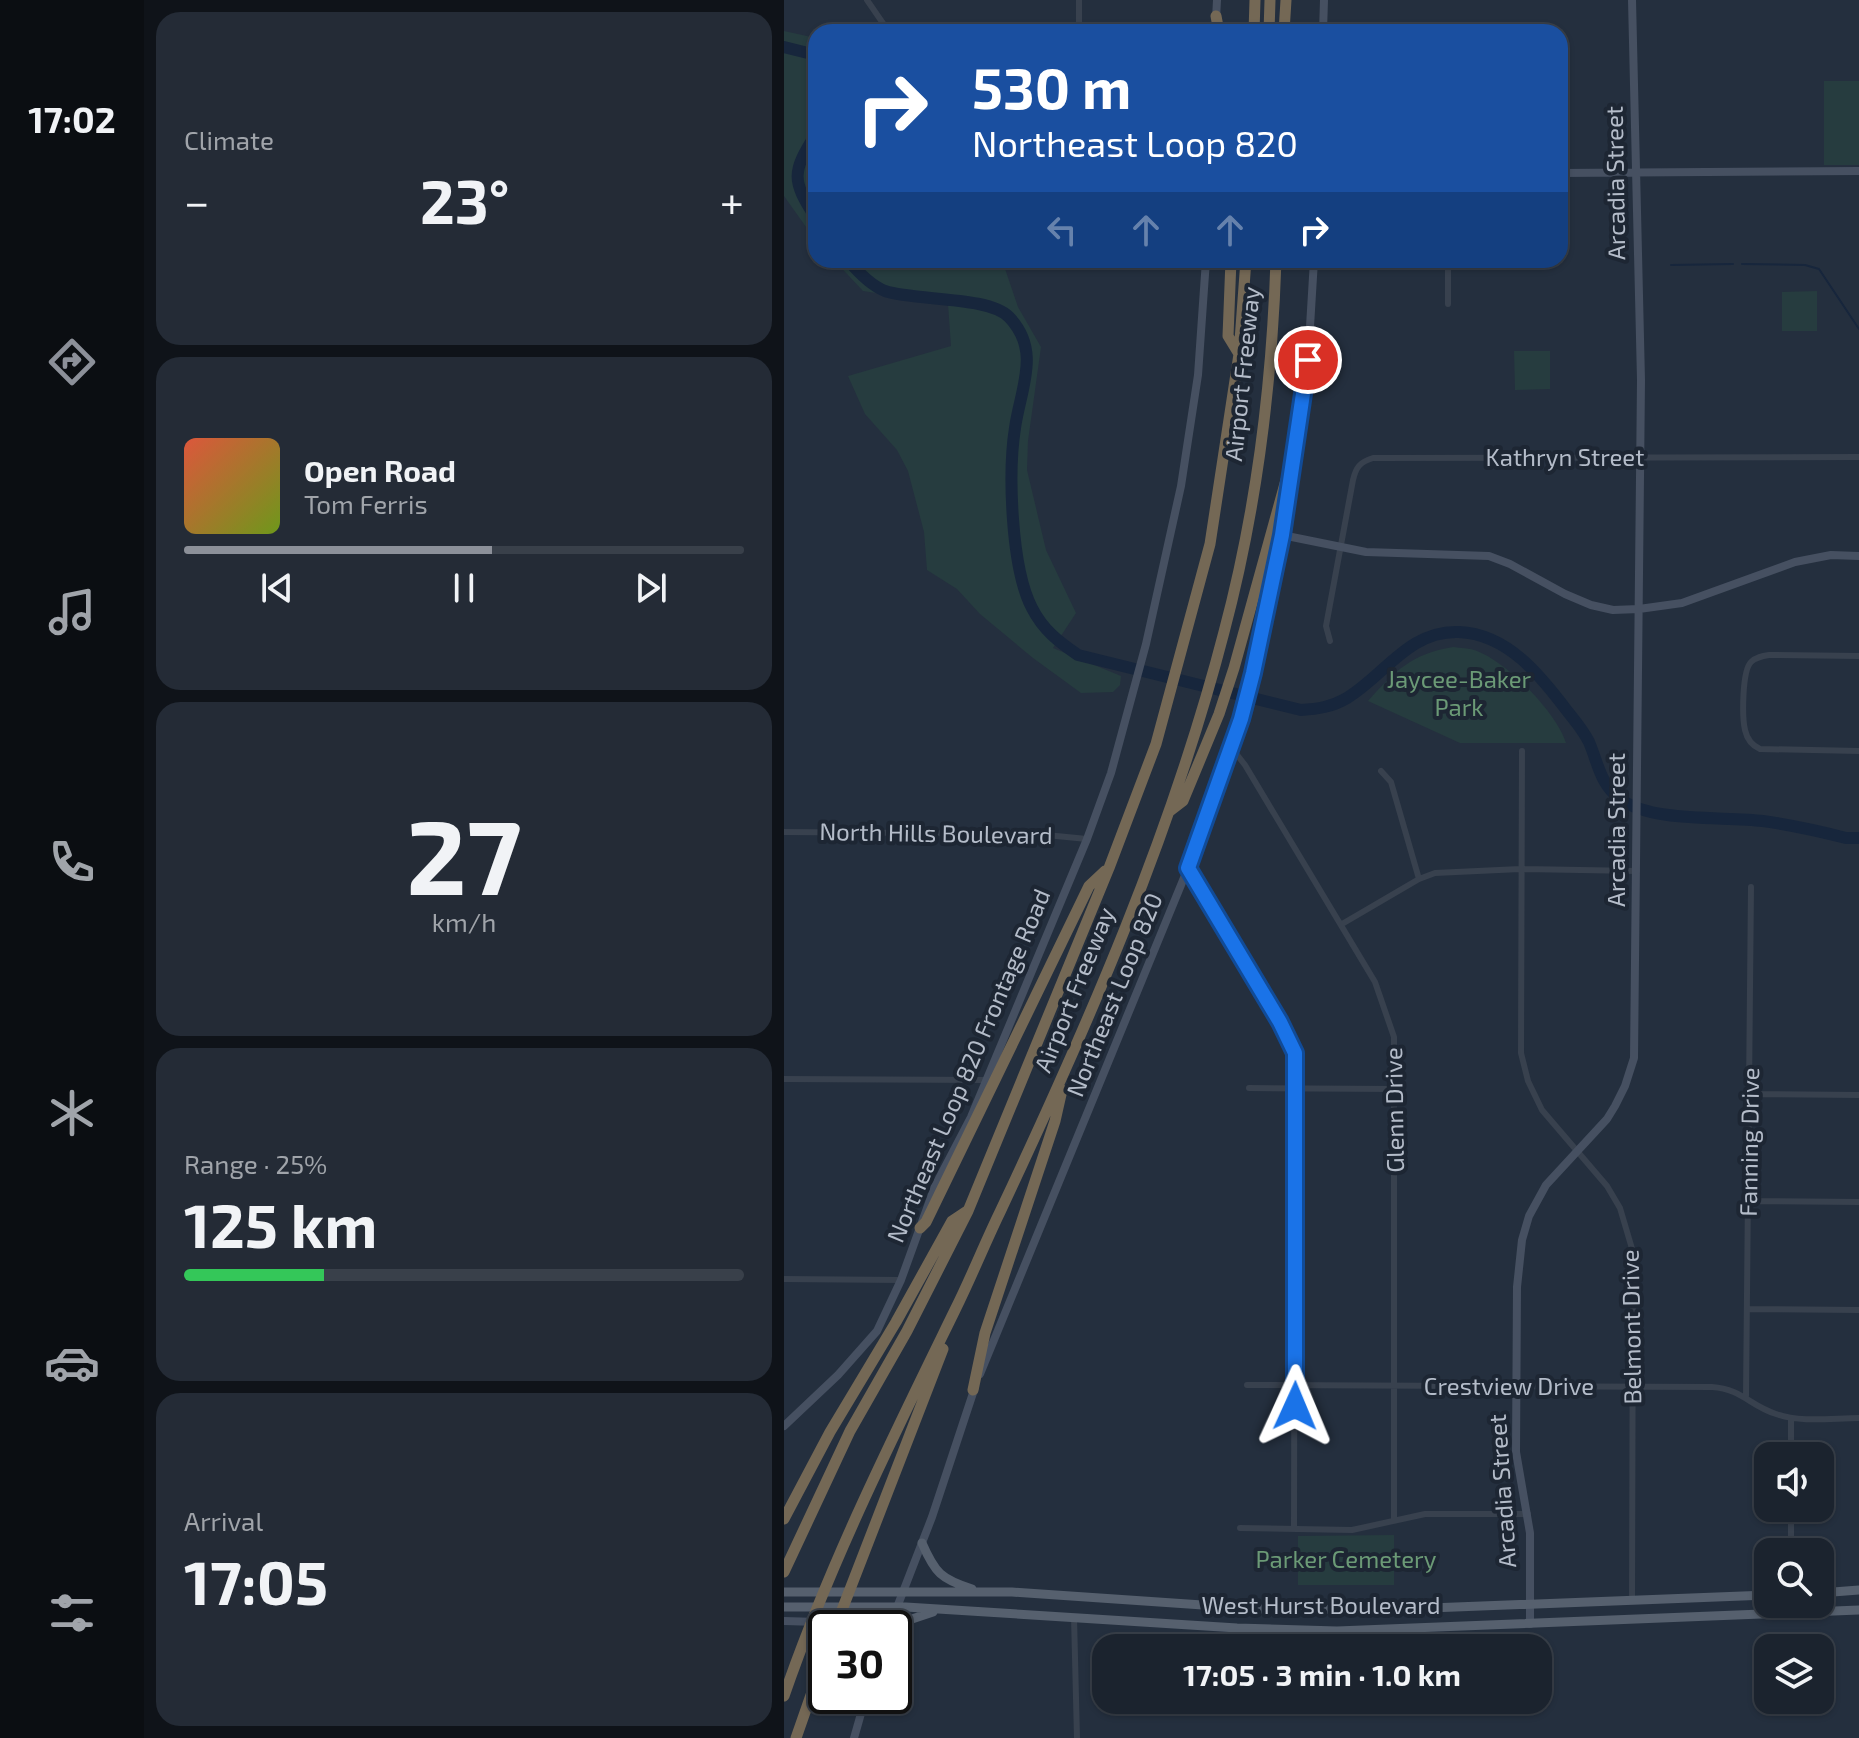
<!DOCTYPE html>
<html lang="en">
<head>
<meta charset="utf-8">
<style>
  :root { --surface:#1b232e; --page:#242b36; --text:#f1f3f6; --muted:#a0a4aa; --line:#39404a; --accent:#8c9099 }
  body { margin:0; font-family:"Exo 2",sans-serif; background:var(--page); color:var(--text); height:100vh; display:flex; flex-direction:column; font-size:30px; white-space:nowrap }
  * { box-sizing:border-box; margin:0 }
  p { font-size:26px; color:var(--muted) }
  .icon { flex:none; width:44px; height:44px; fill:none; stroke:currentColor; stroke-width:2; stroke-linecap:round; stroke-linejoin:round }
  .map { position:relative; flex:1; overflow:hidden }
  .drawer { display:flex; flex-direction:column; gap:12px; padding:12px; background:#0f1319; width:640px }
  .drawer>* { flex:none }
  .banner { position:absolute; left:24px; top:24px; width:760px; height:244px; border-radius:24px; box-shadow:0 2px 6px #0004,0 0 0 2px var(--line); background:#1a4fa0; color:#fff; overflow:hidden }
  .fabs { position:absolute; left:970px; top:1442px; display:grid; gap:16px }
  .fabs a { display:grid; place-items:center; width:80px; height:80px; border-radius:16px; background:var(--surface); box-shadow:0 2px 6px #0004,0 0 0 2px var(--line); font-size:40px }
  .speed { position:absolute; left:24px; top:1610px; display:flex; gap:16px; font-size:40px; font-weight:700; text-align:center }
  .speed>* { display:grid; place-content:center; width:104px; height:104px; border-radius:50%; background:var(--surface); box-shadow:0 2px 6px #0004,0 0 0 2px var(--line); line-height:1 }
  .speed .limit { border:4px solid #111; border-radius:12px; background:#fff; color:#111 }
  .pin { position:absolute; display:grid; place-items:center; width:68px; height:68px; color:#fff; margin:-34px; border:4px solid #fff; border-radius:50%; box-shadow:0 2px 8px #0007 }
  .me { position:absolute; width:88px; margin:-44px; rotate:1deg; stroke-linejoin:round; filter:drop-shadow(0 0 6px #0008) }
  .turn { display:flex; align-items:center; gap:28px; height:168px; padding:0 32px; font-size:36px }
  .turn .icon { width:104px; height:104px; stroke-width:2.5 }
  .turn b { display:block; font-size:56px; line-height:68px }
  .lanes { display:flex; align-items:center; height:76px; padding:0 32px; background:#0003; justify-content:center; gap:40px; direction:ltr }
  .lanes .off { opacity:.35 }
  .big { font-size:60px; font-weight:700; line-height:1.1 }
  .drawer .card { flex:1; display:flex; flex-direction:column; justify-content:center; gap:12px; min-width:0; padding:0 28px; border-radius:24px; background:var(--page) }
  .drawer .dial { align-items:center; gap:0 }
  .dial b { font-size:104px; line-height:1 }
  .song { display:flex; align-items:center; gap:24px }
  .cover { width:96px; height:96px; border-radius:12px; background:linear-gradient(135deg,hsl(10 70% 55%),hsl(80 70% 35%)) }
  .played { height:8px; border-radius:4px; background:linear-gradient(90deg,var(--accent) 55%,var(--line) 55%) }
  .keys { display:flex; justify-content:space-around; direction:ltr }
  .heat { display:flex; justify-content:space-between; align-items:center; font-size:44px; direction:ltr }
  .charge { height:12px; border-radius:6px; background:linear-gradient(90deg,#34c759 25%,var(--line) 0) }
  .trip { position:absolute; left:308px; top:1634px; width:460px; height:80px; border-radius:24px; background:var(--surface); box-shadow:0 2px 6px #0004,0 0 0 2px var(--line); font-weight:700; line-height:80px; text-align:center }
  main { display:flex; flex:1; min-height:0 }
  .dock { display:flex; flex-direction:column; width:144px; justify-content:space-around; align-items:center; background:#0b0e12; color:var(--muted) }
  .dock .icon { width:56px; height:56px }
  .dock .current { color:var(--accent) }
  .dock b { font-size:36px; color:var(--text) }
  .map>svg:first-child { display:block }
</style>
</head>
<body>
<main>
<nav class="dock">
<b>17:02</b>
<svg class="icon current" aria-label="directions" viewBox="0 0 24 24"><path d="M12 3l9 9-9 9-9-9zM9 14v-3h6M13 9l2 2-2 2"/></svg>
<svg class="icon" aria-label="music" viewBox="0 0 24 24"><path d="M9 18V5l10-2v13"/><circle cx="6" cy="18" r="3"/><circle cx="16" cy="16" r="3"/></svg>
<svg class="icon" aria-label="phone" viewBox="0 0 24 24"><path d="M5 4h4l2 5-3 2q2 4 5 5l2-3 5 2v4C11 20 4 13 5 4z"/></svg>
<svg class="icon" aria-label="climate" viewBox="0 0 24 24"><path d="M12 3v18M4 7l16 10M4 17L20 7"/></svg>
<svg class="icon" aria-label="car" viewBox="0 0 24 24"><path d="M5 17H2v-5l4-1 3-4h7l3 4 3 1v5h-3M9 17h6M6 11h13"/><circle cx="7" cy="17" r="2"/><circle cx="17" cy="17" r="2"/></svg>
<svg class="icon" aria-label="filters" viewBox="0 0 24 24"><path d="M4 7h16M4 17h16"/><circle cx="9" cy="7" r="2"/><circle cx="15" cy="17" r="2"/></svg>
</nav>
<section class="drawer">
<div class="card"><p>Climate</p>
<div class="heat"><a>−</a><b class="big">23°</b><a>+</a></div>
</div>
<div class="card">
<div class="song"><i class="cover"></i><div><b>Open Road</b><p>Tom Ferris</p></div></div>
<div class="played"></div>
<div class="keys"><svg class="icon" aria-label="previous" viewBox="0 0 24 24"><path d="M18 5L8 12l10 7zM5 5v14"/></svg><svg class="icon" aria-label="pause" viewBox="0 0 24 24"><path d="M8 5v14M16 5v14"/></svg><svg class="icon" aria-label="next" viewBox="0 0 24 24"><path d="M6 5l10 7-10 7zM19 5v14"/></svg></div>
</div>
<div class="card dial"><b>27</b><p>km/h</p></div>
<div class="card"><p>Range · 25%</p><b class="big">125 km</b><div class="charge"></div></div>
<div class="card"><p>Arrival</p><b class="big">17:05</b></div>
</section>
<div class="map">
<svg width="1075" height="1738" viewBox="0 0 1075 1738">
  <rect width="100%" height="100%" fill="#242f3e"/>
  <!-- green -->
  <path fill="#263c3f" d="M0 31 32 38V241L0 196Z
    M1040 81H1075V165H1040Z
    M50 260H218L234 307 257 347 244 441 243 470 262 550 292 613 269 648 337 676 336 685 329 692 297 693 249 658 196 614 173 589 143 570 140 532 124 471 113 450 81 414 64 376 167 346 164 304 79 291Z
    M1033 291V331H998V292Z
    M730 351H766V389L731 390Z
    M669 647C676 648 686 648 693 651 724 663 773 713 782 743H676L584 701C611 671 627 654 669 647Z
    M610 1535V1585H514V1536Z"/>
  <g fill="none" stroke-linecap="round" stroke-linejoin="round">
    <!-- stream -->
    <path stroke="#17263c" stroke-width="2" d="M958 264 1021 265 1035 269 1075 329
      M887 265 949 264"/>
    <!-- river -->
    <path stroke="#17263c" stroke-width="12" d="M0 47 32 55
      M32 134C8 172 7 180 32 218
      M64 260C74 272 86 285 101 291 131 301 205 296 225 317 258 351 236 390 231 428 224 472 227 568 248 608 259 630 275 642 294 655L517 710C533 709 548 707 563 698 601 675 625 630 675 632 724 634 757 676 784 712 792 722 799 730 805 742 814 763 816 784 836 799 869 823 938 816 979 821 1007 825 1035 831 1062 838H1075"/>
    <!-- street -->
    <path stroke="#38414e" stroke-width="6" d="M83 0 105 32
      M295 0V32
      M664 304V260
      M546 641 542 626 569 480C572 467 576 462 589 458L1075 457
      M1075 656 985 655C978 656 972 657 967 662 958 671 958 717 961 730 963 739 967 745 976 749L1075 751
      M447 747 461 765 591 982 610 1037V1519
      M738 751 737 1053 744 1081 758 1110 823 1186 836 1208 849 1252 848 1600
      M597 771 607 782 635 879
      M0 832 252 834 303 839
      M404 868 496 1022 511 1053 510 1528
      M558 924 635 879 651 873 736 869 853 871
      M0 1079 202 1080
      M465 1088 611 1089
      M967 1094 1075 1095
      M965 1201 1075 1202
      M0 1279 117 1280
      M964 1309 1075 1310
      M463 1385 928 1387C958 1389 966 1406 992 1414 1017 1423 1049 1418 1075 1418
      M962 1396 967 887
      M1007 1418V1456
      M456 1528 568 1530 641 1514H744
      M1007 1552V1508
      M290 1617 293 1738"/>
    <!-- secondary -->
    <path stroke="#465061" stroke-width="8" d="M432 19 433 0
      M539 32 540 0
      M776 173 1075 171
      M514 438 524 360 530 260
      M498 535 582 552 705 556 726 564 781 594 807 605 829 610 855 609 898 603 1011 562 1047 555 1075 556
      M196 1374 404 868 457 719 498 535 510 468
      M0 1426 54 1375 93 1331 117 1280 151 1186 187 1117 303 839 327 773 362 644 397 486 414 375 422 260
      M0 1621 34 1622 65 1628
      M746 1624V1533L732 1452 733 1287 738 1240 745 1216 762 1185 823 1119 831 1106 841 1086 850 1058 857 380 848 0
      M105 1628 148 1517 191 1387
      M70 1738 82 1696"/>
    <!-- primary -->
    <path stroke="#56606e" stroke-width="9" d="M138 1543C151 1573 157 1579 188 1589
      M0 1592H228L492 1610 646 1608 984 1595
      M1036 1593 1075 1590
      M0 1607H122L453 1628 553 1631 1075 1610
      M110 1633 128 1619 149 1612"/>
    <!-- highway -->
    <path stroke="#746855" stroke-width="11" d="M432 16 435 32
      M470 32 471 0
      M485 32 486 0
      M500 32 502 0
      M447 260 444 336 455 354
      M386 811 399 801 435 714 450 668 515 433
      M136 1228 142 1222 305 886 321 871
      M189 1390 201 1333 271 1121 278 1090
      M0 1519 46 1432 112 1322 168 1221 183 1211
      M0 1572 66 1431 123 1331 184 1211 325 868 372 744 426 544 455 354 462 260
      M51 1628 159 1349
      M0 1696C46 1563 109 1437 171 1310 187 1278 200 1245 216 1212 304 1025 388 833 440 632 472 512 488 384 492 260
      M12 1738 42 1652"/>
  </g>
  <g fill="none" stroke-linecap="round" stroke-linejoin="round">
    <!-- route casing -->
    <g stroke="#114b97" stroke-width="20">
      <path id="route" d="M511 1406V1053L496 1022 404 868 457 719 469 673 498 535 524 360"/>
    </g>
    <!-- route -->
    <use href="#route" stroke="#1a73e8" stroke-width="14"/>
  </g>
  <g text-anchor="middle" stroke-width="8" stroke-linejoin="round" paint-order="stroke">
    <!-- street labels -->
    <g font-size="24" fill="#b4bcc9" stroke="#1d2633">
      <text transform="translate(832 183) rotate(-91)" y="8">Arcadia Street</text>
      <text transform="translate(459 374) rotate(-84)" y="8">Airport Freeway</text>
      <text x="781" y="466">Kathryn Street</text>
      <text transform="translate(833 830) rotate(-90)" y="8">Arcadia Street</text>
      <text transform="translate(152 834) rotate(1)" y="8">North Hills Boulevard</text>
      <text transform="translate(291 990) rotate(-68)" y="8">Airport Freeway</text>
      <text transform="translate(331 995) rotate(-68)" y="8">Northeast Loop 820</text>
      <text transform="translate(185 1066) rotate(-67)" y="8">Northeast Loop 820 Frontage Road</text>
      <text transform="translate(611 1110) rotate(-91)" y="8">Glenn Drive</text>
      <text transform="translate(966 1142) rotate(-89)" y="8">Fanning Drive</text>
      <text transform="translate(848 1327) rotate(-91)" y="8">Belmont Drive</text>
      <text x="725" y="1395">Crestview Drive</text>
      <text transform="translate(719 1491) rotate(-94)" y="8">Arcadia Street</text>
      <text x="537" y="1614">West Hurst Boulevard</text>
    </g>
    <!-- park labels -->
    <g font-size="24" fill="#6b9a76" stroke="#1d2633">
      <text x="675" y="688">Jaycee-Baker<tspan x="675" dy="28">Park</tspan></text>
      <text x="562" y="1568">Parker Cemetery</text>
    </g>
  </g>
</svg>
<div class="fabs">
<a><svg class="icon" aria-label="sound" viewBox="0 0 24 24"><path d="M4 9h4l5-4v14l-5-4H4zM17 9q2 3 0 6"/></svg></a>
<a><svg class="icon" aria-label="search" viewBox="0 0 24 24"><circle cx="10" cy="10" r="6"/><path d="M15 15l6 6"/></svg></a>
<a><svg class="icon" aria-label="layers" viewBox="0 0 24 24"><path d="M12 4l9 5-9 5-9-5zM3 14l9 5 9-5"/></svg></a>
</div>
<div class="speed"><div class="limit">30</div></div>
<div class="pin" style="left:524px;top:360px;background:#d93025"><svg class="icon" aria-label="arrive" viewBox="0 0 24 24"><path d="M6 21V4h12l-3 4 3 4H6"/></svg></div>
<svg class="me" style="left:511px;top:1406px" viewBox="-20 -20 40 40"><path d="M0-17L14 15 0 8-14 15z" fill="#1a73e8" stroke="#fff" stroke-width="4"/></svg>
<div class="trip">17:05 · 3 min · 1.0 km</div>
<div class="banner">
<div class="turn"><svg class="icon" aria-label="right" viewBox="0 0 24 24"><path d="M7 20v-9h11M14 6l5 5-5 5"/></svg><div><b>530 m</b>Northeast Loop 820</div></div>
<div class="lanes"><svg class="icon off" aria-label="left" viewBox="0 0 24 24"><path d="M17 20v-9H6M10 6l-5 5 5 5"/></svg><svg class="icon off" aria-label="ahead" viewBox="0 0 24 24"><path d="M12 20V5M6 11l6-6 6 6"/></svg><svg class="icon off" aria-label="ahead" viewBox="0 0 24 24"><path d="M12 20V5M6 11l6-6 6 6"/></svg><svg class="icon" aria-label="right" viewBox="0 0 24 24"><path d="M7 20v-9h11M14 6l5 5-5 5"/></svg></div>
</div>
</div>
</main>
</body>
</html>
